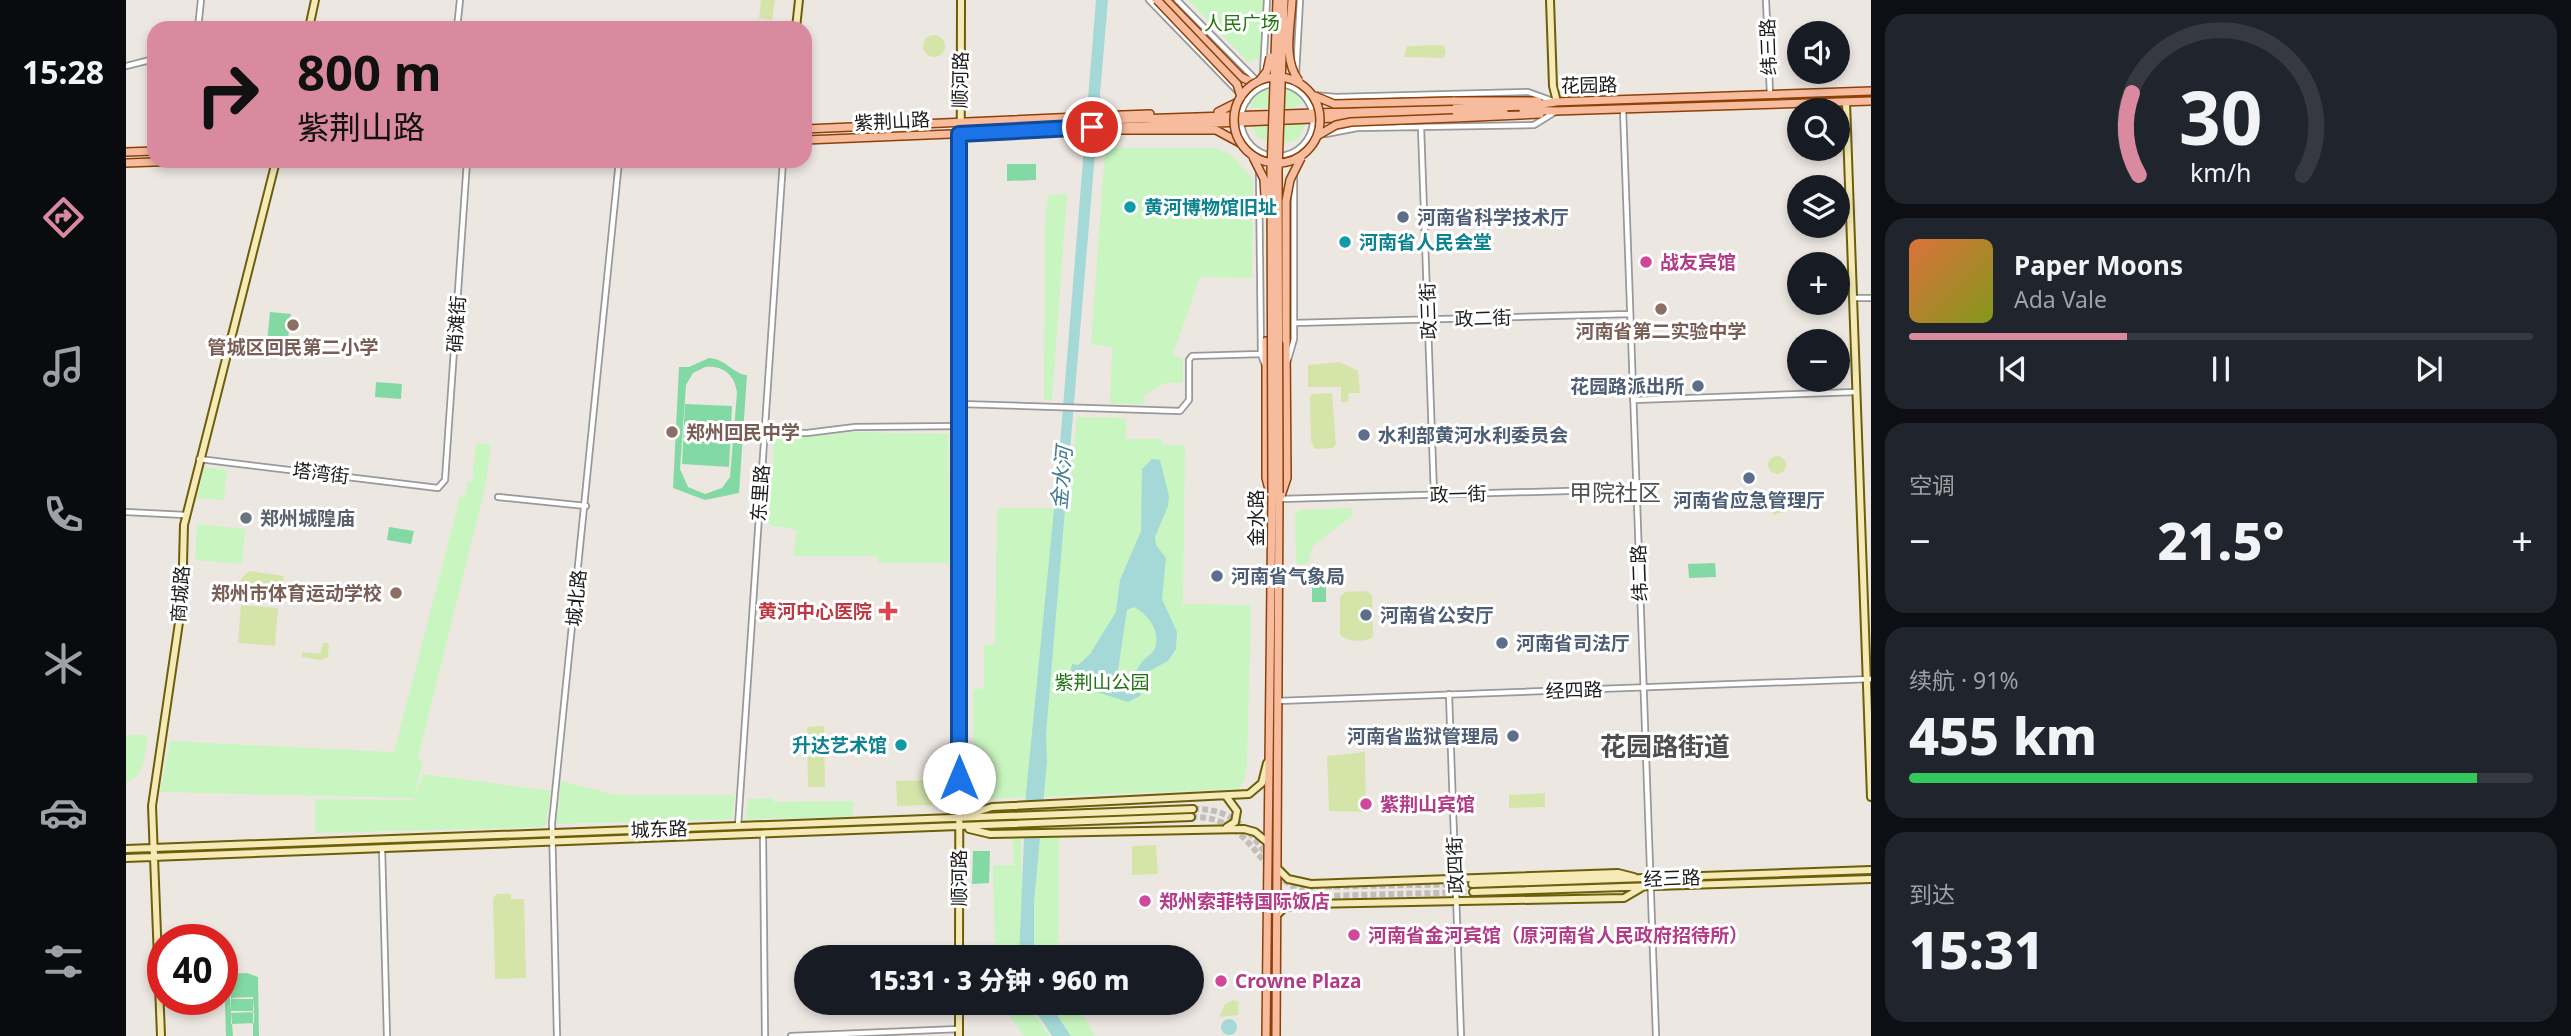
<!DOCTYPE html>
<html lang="zh">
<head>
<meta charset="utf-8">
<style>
  :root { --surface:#171b24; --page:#20242c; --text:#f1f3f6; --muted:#9ea1a6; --line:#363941; --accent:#da8a9f }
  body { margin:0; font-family:"Noto Sans","Noto Sans SC",sans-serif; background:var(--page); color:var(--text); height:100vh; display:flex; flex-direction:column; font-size:26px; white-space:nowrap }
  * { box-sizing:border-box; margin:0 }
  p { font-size:23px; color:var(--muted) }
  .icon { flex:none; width:38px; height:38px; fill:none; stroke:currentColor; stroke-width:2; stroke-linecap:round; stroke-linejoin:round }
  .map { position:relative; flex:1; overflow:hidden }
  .panel { display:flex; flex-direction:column; gap:14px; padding:14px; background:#0d0f14; width:700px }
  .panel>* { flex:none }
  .banner { position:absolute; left:21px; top:21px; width:665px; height:147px; border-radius:21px; box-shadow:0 4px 10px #0003; background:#da8a9f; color:#111; overflow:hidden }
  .fabs { position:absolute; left:1661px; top:21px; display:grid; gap:14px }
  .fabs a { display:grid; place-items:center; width:63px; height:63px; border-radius:50%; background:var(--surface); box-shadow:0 4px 10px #0003; font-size:35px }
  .speed { position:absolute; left:21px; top:924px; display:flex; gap:14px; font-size:35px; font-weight:700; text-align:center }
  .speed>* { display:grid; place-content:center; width:91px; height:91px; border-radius:50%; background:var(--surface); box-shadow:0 4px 10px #0003; line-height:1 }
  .speed .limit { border:10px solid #d22; background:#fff; color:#111 }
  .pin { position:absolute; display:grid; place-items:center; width:60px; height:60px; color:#fff; margin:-30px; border:4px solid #fff; border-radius:50%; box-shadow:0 2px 7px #0007 }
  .me { position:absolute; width:77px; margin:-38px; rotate:0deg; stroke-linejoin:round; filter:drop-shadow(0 0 5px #0008) }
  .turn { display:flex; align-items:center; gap:24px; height:147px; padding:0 35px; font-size:32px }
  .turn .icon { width:91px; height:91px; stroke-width:2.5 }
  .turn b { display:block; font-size:49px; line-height:60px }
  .big { font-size:52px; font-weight:800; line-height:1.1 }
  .panel .card { flex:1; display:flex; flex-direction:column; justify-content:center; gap:10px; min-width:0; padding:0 24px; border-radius:21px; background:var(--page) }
  .panel .dial { align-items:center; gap:0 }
  .dial svg { height:182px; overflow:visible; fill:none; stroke:var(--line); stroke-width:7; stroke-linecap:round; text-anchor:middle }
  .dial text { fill:var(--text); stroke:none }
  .song { display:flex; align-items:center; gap:21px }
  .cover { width:84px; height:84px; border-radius:10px; background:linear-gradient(135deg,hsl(20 70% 55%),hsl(70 70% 35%)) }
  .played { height:7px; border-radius:4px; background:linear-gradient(90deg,var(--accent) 35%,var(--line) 35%) }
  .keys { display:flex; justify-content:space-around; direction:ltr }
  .heat { display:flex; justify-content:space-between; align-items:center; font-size:38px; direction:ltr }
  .charge { height:10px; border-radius:5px; background:linear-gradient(90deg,#34c759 91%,var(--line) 0) }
  .trip { position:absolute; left:668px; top:945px; width:410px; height:70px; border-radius:35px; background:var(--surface); box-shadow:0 4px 10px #0003; font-weight:800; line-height:70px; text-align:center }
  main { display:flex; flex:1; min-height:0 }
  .dock { display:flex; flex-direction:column; width:126px; justify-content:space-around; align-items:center; background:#090b0e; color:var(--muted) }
  .dock .icon { width:49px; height:49px }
  .dock .active { color:var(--accent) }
  .dock b { font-size:32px; color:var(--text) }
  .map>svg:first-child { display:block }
</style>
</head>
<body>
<main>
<nav class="dock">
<b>15:28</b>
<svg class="icon active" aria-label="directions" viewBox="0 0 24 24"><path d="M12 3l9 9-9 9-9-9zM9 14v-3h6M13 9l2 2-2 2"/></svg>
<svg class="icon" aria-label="music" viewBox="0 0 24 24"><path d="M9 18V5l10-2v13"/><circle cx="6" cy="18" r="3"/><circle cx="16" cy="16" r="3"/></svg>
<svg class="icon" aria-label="phone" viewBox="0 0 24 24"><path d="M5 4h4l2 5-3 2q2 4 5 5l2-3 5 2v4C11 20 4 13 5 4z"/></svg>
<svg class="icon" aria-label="climate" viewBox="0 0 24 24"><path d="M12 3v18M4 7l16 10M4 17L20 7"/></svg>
<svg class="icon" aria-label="car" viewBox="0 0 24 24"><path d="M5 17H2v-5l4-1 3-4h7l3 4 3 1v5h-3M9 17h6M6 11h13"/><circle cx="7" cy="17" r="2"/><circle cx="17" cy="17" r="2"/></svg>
<svg class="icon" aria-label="filters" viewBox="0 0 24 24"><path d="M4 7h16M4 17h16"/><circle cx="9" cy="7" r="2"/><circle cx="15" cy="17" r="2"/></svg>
</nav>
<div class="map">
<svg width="1745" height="1036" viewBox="0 0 1745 1036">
  <rect width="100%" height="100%" fill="#ede7e2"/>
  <!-- grass -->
  <path fill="#d5e5aa" d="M635 0H649L646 20 633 18Z
    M797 46a11 11 0 1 1 22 0a11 11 0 1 1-22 0Z
    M1317 45 1320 51 1318 58 1278 57 1281 46Z
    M1214 362 1232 371 1234 393H1223L1222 402H1215V387H1182V365Z
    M1206 393 1210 444 1207 448 1189 449 1185 441 1184 397 1186 394Z
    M1642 465a9 9 0 1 1 18 0a9 9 0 1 1-18 0Z
    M1656 493 1658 512 1647 515V494Z
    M123 571 158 576 156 595 113 589 116 578Z
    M1240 591 1246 595 1247 637C1238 643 1222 642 1214 635V597L1219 592Z
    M115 605 152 608 149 646 112 643Z
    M197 643H203L202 657 195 660 176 657V652L194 654Z
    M698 726 699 787H682L681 727Z
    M820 746 821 794 814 805 771 806 770 781 807 780 813 776V747Z
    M1239 752 1240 812 1203 811 1201 756Z
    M1419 793V807L1383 808V795Z
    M1030 845 1032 874 1006 875V846Z
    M370 894H385V899H398L400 978 369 979 367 899Z
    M1107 1000 1113 1002 1112 1015 1093 1017 1099 1004Z"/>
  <!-- park -->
  <path fill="#c9f6c0" d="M1062 0H1139L1135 58 1122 62Z
    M1151 86 1169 92 1177 102 1167 108H1124C1127 93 1137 88 1151 86Z
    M1182 120 1172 139 1154 145 1132 138 1124 124Z
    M979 148H1089L1106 155 1127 180 1126 278 1074 277 1047 354 1057 359V383H1039L1018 396V404H984L986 347 965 344Z
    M941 194 926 400H918L919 224 922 195Z
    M951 417 1000 418V439H1036L1037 445H1059L1057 604 1124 605 1125 608 1121 763 1118 781 1112 789 857 799 848 792 847 690 858 688V645L869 644 871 508H942Z
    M728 432 822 434 823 563H752L751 556H667L671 530 642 525 649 436 685 437Z
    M350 443 365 444 359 487 292 758 297 760 288 798 34 792 44 741 268 752 334 497 339 496 341 482H346Z
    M78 467 101 470 98 500 71 498Z
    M1225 508 1227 515 1187 546 1182 564H1170L1169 513 1174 510Z
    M71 524 119 529 116 564 69 560Z
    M0 735H22C19 751 19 779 0 782Z
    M297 774 425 791 419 827 189 833V799L287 800Z
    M435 781 490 795H609L606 819 430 824Z
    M647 798 648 802 727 801V817L619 819 622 799Z
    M933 836 932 957H908L906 929 914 837Z
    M886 837 895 838 897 957H869L867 865H888Z
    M875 1003H902L923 1036H898Z
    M923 1003H949L970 1036H945Z"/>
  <!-- pitch -->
  <path fill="#83d9a3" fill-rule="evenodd" d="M881 164H910V180L881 181Z
    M144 312 165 314 160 355 140 352Z
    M583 358C600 359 607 374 621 375L613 493 579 500 547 488 553 367H563ZM579 367C597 365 609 375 611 393L604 477 596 488 579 494 562 487 554 469 560 385 567 373Z
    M250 382 276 384 275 399 249 397Z
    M559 404 606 406 603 467 556 464Z
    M263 527 288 531 285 544 261 540Z
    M1589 563 1590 577 1563 578 1562 564Z
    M1186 575H1200V602H1186Z
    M847 851H864L863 883 846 884Z
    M121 973 132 977 133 1036H127V986V997L105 998 103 987 107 1036H100L98 974Z
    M105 999H127L128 1011H105Z
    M128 1012V1023L105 1024V1013Z"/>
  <!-- water -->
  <path fill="#a4d9d8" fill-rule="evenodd" d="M970 0H982L920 734 921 762 908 903V957H893L900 793 932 469Z
    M1026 459 1034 460 1043 496 1042 506 1029 537 1030 545 1040 558 1036 599 1051 632 1050 649 1042 661 1023 671 1014 696 1002 702 952 686 942 687 946 664 952 665 964 654 990 612 994 580 1015 531 1016 469ZM1008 607C1023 615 1036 633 1028 650 1025 655 1020 657 1016 662 1010 669 1010 675 1001 679L992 670 1001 610Z
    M904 1003H923L945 1036H926Z
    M1095 1027a8 8 0 1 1 16 0a8 8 0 1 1-16 0Z"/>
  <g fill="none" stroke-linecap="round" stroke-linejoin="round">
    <!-- secondary-tunnel -->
    <path stroke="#c3beba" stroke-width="6" stroke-dasharray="6 3" stroke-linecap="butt" d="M1067 809C1133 807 1131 870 1182 887L1346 884
      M1065 817C1133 815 1128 886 1196 896L1347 892"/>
    <!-- street casing -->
    <g stroke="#999" stroke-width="8">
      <path id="street" d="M1023 0 1121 101
        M1051 0 1137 87
        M1640 0 1644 94
        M72 28 75 0
        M331 28 334 0
        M0 66 28 59
        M1137 73 1141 0
        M1170 74 1174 0
        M1115 120a36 36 0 1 1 72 0a36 36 0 1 1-72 0Z
        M1176 94 1210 97 1402 92 1427 101
        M1497 109 1530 1036
        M1295 127 1308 495
        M1200 134 1231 128 1408 125 1429 112
        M1133 173 1135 354 1138 363
        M1727 298H1745
        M1168 323 1504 314
        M1162 360 1168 339V177
        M1507 400 1730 392
        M834 404 1054 411 1063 400V360L1066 356 1135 354
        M639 433H681L729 427 833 426
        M73 459 312 488 319 480 341 161
        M372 497 460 506
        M1154 499 1510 489
        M0 512 59 515
        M1323 694 1335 1036
        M1151 701 1745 679
        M612 826 657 161
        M637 834 639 1036
        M256 848 261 1036
        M431 1036 426 823 493 161
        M665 1036 833 1029"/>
    </g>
    <!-- secondary casing -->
    <g stroke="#6c5f0a" stroke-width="10">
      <path id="secondary" d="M1424 0 1427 86 1431 102
        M183 28 189 0
        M670 28 673 0
        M1720 102 1745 797
        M1100 796 1111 811 1109 822 1101 827
        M841 815 866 807 1123 794 1136 783 1141 763
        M843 829 864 834 1118 829 1129 832 1141 842
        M0 849 1067 809
        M0 858 1065 817
        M1151 868 1162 879 1185 884 1492 873 1508 877
        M1346 884 1745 870
        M1347 892 1745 879
        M1151 915 1159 907 1183 904 1498 898 1515 888
        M833 957 835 0
        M35 1036 26 806 56 602 58 525 150 161
        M833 1036V1003"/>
    </g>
    <!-- primary casing -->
    <g stroke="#8d4007" stroke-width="10">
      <path id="primary" d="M1040 0 1115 77 1128 83
        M1327 101H1412
        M1427 102 1745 91
        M1397 110 1431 111
        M1429 111 1745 101
        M1092 112 1112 102
        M970 116 1024 114
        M1328 118 1414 114
        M679 129 952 117 980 120 1400 106 1431 102
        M965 130H1090L1116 144
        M679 140 1378 111
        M0 152 28 151
        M0 163 55 161
        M1140 341V478L1144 493
        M1154 499 1161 478 1160 340
        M1140 1036 1146 493
        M1150 1036 1153 493"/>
    </g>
    <!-- street -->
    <use href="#street" stroke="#fff" stroke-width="4.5"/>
    <!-- secondary -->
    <use href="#secondary" stroke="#f6eab8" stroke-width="6"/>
    <!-- primary -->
    <use href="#primary" stroke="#f7bb9e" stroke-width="7"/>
    <!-- primary-bridge casing -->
    <g stroke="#8d4007" stroke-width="10" stroke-linecap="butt">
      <path id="primary-bridge" d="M1031 0 1111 84 1115 97
        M1166 0C1165 26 1156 59 1173 81
        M1108 120a43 43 0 1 1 86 0a43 43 0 1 1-86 0Z
        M1134 80 1141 71 1144 57
        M1189 96 1208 104 1327 101
        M1191 136 1210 125 1225 122 1327 118
        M1127 157 1138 179 1140 215
        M1160 340V201L1164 180 1175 158
        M1146 493 1145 170 1151 0
        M1153 493 1152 170 1158 0"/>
    </g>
    <!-- primary-bridge -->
    <use href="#primary-bridge" stroke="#f7bb9e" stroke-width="7"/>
  </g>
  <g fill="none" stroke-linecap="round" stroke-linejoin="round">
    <!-- route casing -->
    <g stroke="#114b97" stroke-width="18">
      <path id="route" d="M833 778V134L966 127"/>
    </g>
    <!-- route -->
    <use href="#route" stroke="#1a73e8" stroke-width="12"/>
  </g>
  <!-- markers -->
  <g fill="#0f9aa8" stroke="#fff" stroke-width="2.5">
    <circle cx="1004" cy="207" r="7"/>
    <circle cx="1219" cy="242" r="7"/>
    <circle cx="775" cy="745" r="7"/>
  </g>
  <g fill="#5c6f8a" stroke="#fff" stroke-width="2.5">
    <circle cx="1277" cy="217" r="7"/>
    <circle cx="1572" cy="386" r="7"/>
    <circle cx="1238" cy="435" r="7"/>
    <circle cx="1623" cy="478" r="7"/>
    <circle cx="1091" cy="576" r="7"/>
    <circle cx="1240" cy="615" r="7"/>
    <circle cx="1376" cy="643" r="7"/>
    <circle cx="1387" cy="736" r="7"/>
  </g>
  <g fill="#d1479c" stroke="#fff" stroke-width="2.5">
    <circle cx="1520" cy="262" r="7"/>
    <circle cx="1240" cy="804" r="7"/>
    <circle cx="1019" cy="901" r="7"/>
    <circle cx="1228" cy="935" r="7"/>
    <circle cx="1095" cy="981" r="7"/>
  </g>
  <g fill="#8d6e63" stroke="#fff" stroke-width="2.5">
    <circle cx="1535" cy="309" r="7"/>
    <circle cx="167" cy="325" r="7"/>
    <circle cx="546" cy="432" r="7"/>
    <circle cx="270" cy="593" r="7"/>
  </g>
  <circle fill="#6b7280" stroke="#fff" stroke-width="2.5" cx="120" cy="518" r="7"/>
  <path fill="#e0444e" stroke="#fff" stroke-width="2.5" d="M758.5 600.5h7v7h7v7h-7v7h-7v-7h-7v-7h7z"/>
  <g text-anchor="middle" stroke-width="6" stroke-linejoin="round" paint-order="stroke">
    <!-- park labels -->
    <g font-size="19" fill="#207411" stroke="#fff">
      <text x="1116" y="30">人民广场</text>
      <text x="976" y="689">紫荆山公园</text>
    </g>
    <!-- street labels -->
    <g font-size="19" fill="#1c1c1c" stroke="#fff">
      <text transform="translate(1642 47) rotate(-92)" y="7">纬三路</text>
      <text transform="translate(834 80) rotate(-89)" y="7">顺河路</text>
      <text transform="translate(1463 85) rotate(-1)" y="7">花园路</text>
      <text transform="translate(766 121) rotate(-3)" y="7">紫荆山路</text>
      <text transform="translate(1302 311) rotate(-92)" y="7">政三街</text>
      <text transform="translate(1357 318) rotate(-2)" y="7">政二街</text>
      <text transform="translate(330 324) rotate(-86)" y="7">硝滩街</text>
      <text transform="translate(195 473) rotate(7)" y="7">塔湾街</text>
      <text transform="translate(634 493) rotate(-86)" y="7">东里路</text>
      <text transform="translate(1332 494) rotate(-2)" y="7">政一街</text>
      <text transform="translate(1130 518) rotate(-90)" y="7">金水路</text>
      <text transform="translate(1513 573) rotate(-92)" y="7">纬二路</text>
      <text transform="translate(54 594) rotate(-86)" y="7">商城路</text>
      <text transform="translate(450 598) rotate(-84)" y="7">城北路</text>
      <text transform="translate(1448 690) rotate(-2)" y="7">经四路</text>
      <text transform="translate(533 829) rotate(-2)" y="7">城东路</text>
      <text transform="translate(1329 865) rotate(-92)" y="7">政四街</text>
      <text transform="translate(833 878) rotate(-90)" y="7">顺河路</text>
      <text transform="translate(1546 878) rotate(-2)" y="7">经三路</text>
    </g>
    <!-- culture labels -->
    <g font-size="19" font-weight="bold" fill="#0d838f" stroke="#fff" text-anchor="start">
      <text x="1018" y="214">黄河博物馆旧址</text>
      <text x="1233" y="249">河南省人民会堂</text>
      <text x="761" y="752" text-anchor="end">升达艺术馆</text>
    </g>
    <!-- service labels -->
    <g font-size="19" font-weight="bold" fill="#4e5e75" stroke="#fff" text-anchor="start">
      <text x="1291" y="224">河南省科学技术厅</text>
      <text x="1558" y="393" text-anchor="end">花园路派出所</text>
      <text x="1252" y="442">水利部黄河水利委员会</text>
      <text x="1623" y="507" text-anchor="middle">河南省应急管理厅</text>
      <text x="1105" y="583">河南省气象局</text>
      <text x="1254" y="622">河南省公安厅</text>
      <text x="1390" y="650">河南省司法厅</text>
      <text x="1373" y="743" text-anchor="end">河南省监狱管理局</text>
    </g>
    <!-- hotel labels -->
    <g font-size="19" font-weight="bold" fill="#b23c85" stroke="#fff" text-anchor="start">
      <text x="1534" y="269">战友宾馆</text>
      <text x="1254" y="811">紫荆山宾馆</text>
      <text x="1033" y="908">郑州索菲特国际饭店</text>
      <text x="1242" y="942">河南省金河宾馆（原河南省人民政府招待所）</text>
      <text x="1109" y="988">Crowne Plaza</text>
    </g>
    <!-- education labels -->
    <g font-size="19" font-weight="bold" fill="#785e54" stroke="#fff">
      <text x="1535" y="338">河南省第二实验中学</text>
      <text x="167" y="354">管城区回民第二小学</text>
      <text x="560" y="439" text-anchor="start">郑州回民中学</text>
      <text x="256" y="600" text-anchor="end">郑州市体育运动学校</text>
    </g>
    <!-- worship labels -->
    <g font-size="19" font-weight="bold" fill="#5b616d" stroke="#fff" text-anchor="start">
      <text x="134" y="525">郑州城隍庙</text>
    </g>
    <!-- health labels -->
    <g font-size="19" font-weight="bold" fill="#be3a42" stroke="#fff" text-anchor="end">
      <text x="746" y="618">黄河中心医院</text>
    </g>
    <!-- water labels -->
    <g font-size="21" font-style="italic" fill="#457c90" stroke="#fff">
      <text transform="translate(936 478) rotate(-85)" y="7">金水河</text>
    </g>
    <!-- quarter labels -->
    <g font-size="23" fill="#4f4f4f" stroke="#fff">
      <text x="1489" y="501">甲院社区</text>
    </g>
    <!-- district labels -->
    <g font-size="26" font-weight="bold" fill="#4f4f4f" stroke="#fff">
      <text x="1539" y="756">花园路街道</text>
    </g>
  </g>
</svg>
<div class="fabs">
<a><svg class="icon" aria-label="sound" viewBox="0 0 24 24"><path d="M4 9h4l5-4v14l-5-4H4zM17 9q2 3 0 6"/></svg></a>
<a><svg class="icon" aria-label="search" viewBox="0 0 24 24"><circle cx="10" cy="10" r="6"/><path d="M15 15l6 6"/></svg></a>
<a><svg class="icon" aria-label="layers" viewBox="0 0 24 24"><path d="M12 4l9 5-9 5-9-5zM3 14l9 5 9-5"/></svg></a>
<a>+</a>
<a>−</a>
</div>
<div class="speed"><div class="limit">40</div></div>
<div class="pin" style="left:966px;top:127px;background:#d93025"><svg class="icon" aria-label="arrive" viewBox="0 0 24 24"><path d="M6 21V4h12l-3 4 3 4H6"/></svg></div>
<svg class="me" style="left:833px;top:778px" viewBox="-20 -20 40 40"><circle r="19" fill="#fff"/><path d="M0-13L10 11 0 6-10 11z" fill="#1a73e8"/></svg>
<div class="trip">15:31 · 3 分钟 · 960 m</div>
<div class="banner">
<div class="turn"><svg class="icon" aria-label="right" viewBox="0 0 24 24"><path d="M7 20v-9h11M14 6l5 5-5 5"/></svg><div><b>800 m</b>紫荆山路</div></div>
</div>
</div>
<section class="panel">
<div class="card dial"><svg viewBox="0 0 100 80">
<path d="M14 69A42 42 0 1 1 86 69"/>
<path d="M14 69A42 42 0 0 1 11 33" stroke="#da8a9f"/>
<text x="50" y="56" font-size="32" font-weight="700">30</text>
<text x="50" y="72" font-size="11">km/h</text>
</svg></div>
<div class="card">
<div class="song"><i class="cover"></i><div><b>Paper Moons</b><p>Ada Vale</p></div></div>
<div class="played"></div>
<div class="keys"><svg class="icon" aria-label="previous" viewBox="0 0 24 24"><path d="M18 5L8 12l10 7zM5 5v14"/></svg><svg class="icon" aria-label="pause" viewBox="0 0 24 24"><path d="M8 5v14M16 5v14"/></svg><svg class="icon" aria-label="next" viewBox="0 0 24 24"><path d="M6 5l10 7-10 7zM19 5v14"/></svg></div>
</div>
<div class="card"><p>空调</p>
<div class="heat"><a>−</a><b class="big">21.5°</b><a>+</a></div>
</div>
<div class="card"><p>续航 · 91%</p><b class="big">455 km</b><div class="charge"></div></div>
<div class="card"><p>到达</p><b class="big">15:31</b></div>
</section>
</main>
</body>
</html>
